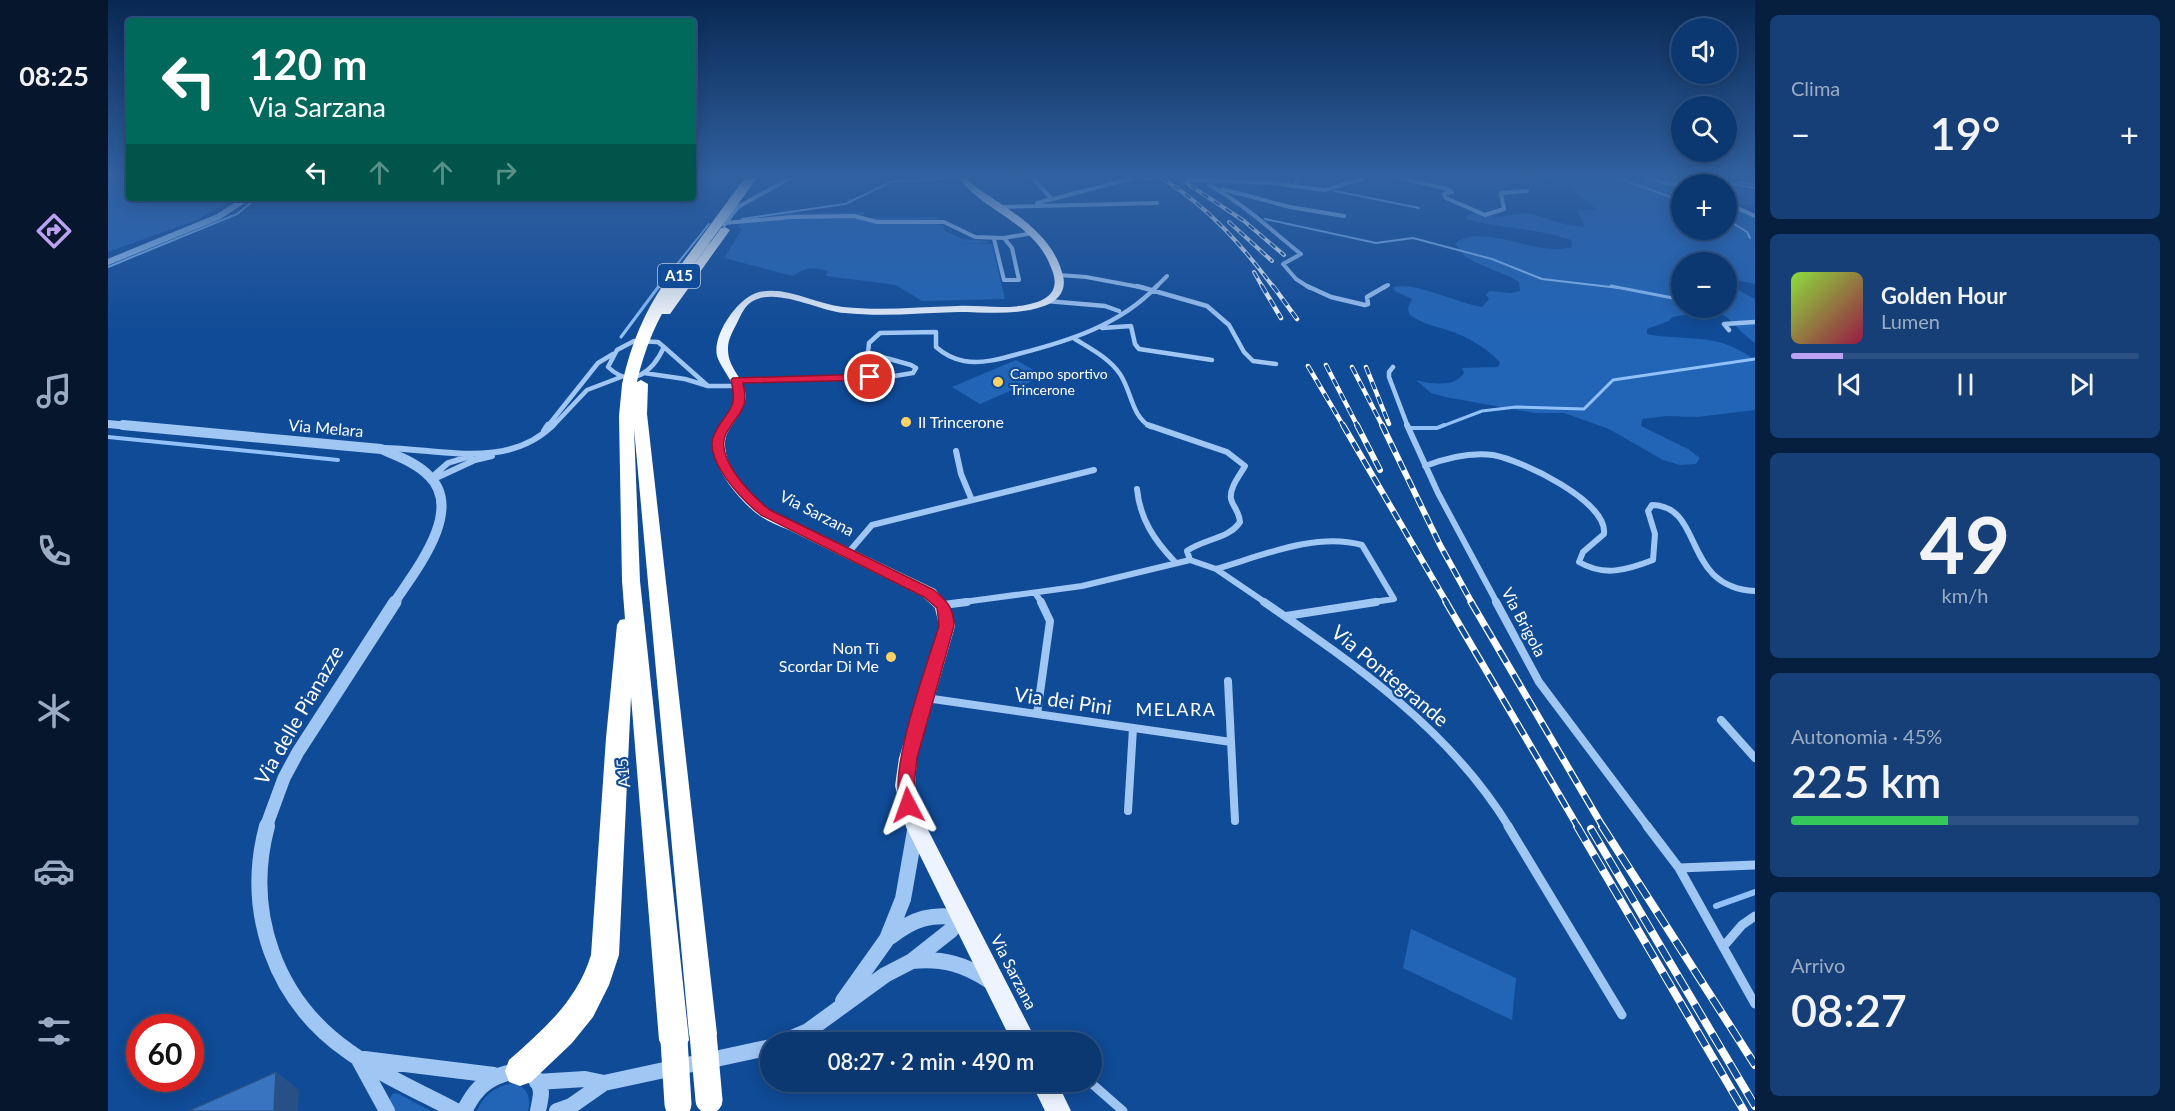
<!DOCTYPE html>
<html lang="it">
<head>
<meta charset="utf-8">
<style>
  :root { --surface:#0c3871; --page:#153f76; --text:#f1f3f6; --muted:#9aacc3; --line:#2c5284; --accent:#bca0f2 }
  body { margin:0; font-family:Lato,sans-serif; background:var(--page); color:var(--text); height:100vh; display:flex; flex-direction:column; font-size:22px; white-space:nowrap }
  * { box-sizing:border-box; margin:0 }
  p { font-size:20px; color:var(--muted) }
  .icon { flex:none; width:33px; height:33px; fill:none; stroke:currentColor; stroke-width:2; stroke-linecap:round; stroke-linejoin:round }
  .map { position:relative; flex:1; overflow:hidden }
  .sheet { display:flex; flex-direction:column; gap:15px; padding:15px; background:#071f3e; width:420px }
  .sheet>* { flex:none }
  .guide { position:absolute; left:18px; top:18px; width:570px; height:183px; border-radius:6px; box-shadow:0 3px 15px #0003,0 0 0 2px var(--line); background:#00695c; color:#fff; overflow:hidden }
  .controls { position:absolute; left:1563px; top:18px; display:grid; gap:12px }
  .controls a { display:grid; place-items:center; width:66px; height:66px; border-radius:50%; background:var(--surface); box-shadow:0 3px 15px #0003,0 0 0 2px var(--line); font-size:30px }
  .speed { position:absolute; left:18px; top:1014px; display:flex; gap:12px; font-size:30px; font-weight:700; text-align:center }
  .speed>* { display:grid; place-content:center; width:78px; height:78px; border-radius:50%; background:var(--surface); box-shadow:0 3px 15px #0003,0 0 0 2px var(--line); line-height:1 }
  .speed .limit { border:9px solid #d22; background:#fff; color:#111 }
  .pin { position:absolute; display:grid; place-items:center; width:51px; height:51px; color:#fff; margin:-26px; border:3px solid #fff; border-radius:50%; box-shadow:0 2px 6px #0007 }
  .me { position:absolute; width:66px; margin:-33px; rotate:356deg; stroke-linejoin:round; filter:drop-shadow(0 0 4px #0008) }
  .turn { display:flex; align-items:center; gap:21px; height:126px; padding:0 24px; font-size:27px }
  .turn .icon { width:78px; height:78px; stroke-width:2.5 }
  .turn b { display:block; font-size:42px; line-height:51px }
  .lanes { display:flex; align-items:center; height:57px; padding:0 24px; background:#0003; justify-content:center; gap:30px; direction:ltr }
  .lanes .off { opacity:.35 }
  .big { font-size:45px; font-weight:600; line-height:1.1 }
  .sheet .tile { flex:1; display:flex; flex-direction:column; justify-content:center; gap:9px; min-width:0; padding:0 21px; border-radius:9px; background:var(--page) }
  .sheet .dial { align-items:center; gap:0 }
  .dial b { font-size:78px; line-height:1 }
  .song { display:flex; align-items:center; gap:18px }
  .cover { width:72px; height:72px; border-radius:9px; background:linear-gradient(135deg,hsl(90 70% 55%),hsl(340 70% 35%)) }
  .played { height:6px; border-radius:3px; background:linear-gradient(90deg,var(--accent) 15%,var(--line) 15%) }
  .keys { display:flex; justify-content:space-around; direction:ltr }
  .heat { display:flex; justify-content:space-between; align-items:center; font-size:33px; direction:ltr }
  .charge { height:9px; border-radius:4px; background:linear-gradient(90deg,#34c759 45%,var(--line) 0) }
  .trip { position:absolute; left:652px; top:1032px; width:342px; height:60px; border-radius:30px; background:var(--surface); box-shadow:0 3px 15px #0003,0 0 0 2px var(--line); font-weight:600; line-height:60px; text-align:center }
  main { display:flex; flex:1; min-height:0 }
  .tab-bar { display:flex; flex-direction:column; width:108px; justify-content:space-around; align-items:center; background:#05162d; color:var(--muted) }
  .tab-bar .icon { width:42px; height:42px }
  .tab-bar .selected { color:var(--accent) }
  .tab-bar b { font-size:27px; color:var(--text) }
  .map>svg:first-child { display:block }
</style>
</head>
<body>
<main>
<nav class="tab-bar">
<b>08:25</b>
<svg class="icon selected" aria-label="directions" viewBox="0 0 24 24"><path d="M12 3l9 9-9 9-9-9zM9 14v-3h6M13 9l2 2-2 2"/></svg>
<svg class="icon" aria-label="music" viewBox="0 0 24 24"><path d="M9 18V5l10-2v13"/><circle cx="6" cy="18" r="3"/><circle cx="16" cy="16" r="3"/></svg>
<svg class="icon" aria-label="phone" viewBox="0 0 24 24"><path d="M5 4h4l2 5-3 2q2 4 5 5l2-3 5 2v4C11 20 4 13 5 4z"/></svg>
<svg class="icon" aria-label="climate" viewBox="0 0 24 24"><path d="M12 3v18M4 7l16 10M4 17L20 7"/></svg>
<svg class="icon" aria-label="car" viewBox="0 0 24 24"><path d="M5 17H2v-5l4-1 3-4h7l3 4 3 1v5h-3M9 17h6M6 11h13"/><circle cx="7" cy="17" r="2"/><circle cx="17" cy="17" r="2"/></svg>
<svg class="icon" aria-label="filters" viewBox="0 0 24 24"><path d="M4 7h16M4 17h16"/><circle cx="9" cy="7" r="2"/><circle cx="15" cy="17" r="2"/></svg>
</nav>
<div class="map">
<svg width="1647" height="1111" viewBox="0 0 1647 1111">
  <rect width="100%" height="100%" fill="#104b97"/>
  <!-- green -->
  <path fill="#2265b7" d="M1430 178H1533L1573 187 1574 230H1618L1619 205 1647 217V284L1629 280 1619 275 1618 262H1574V308H1618L1619 284 1647 299V343C1637 336 1630 328 1622 320 1609 307 1580 315 1564 317L1561 321 1539 329V334C1566 340 1597 335 1622 346 1631 349 1639 355 1647 359V410L1589 417 1559 416 1534 419 1533 426 1580 449 1592 458 1588 464 1572 465 1555 460 1501 429 1456 413H1427L1337 397 1323 393 1308 380C1322 384 1347 388 1356 373L1354 368 1390 367 1392 362C1377 347 1359 336 1339 330 1324 325 1314 324 1301 314L1300 308 1304 299 1287 291 1285 287C1307 281 1348 303 1374 307L1381 299 1378 294 1382 291 1404 293 1412 291 1411 282C1394 271 1368 266 1355 254 1352 251 1351 247 1347 244 1373 221 1430 258 1464 247L1463 240C1430 228 1393 229 1359 219L1358 216 1366 213 1388 217 1420 213 1460 225 1477 227 1470 211 1489 209C1466 193 1461 180 1430 178Z
    M1543 178H1595L1646 184 1647 204 1628 206 1619 202 1618 184H1574Z
    M21 182V198H121V201L89 220 0 252V186Z
    M756 212 757 218 829 217 830 225H835L837 231 855 239 880 241V243L850 244H884L897 299 814 301 788 285 718 276 720 271C705 267 697 267 685 276L616 258 634 229 630 227 635 219 683 213Z
    M908 360 936 376 872 404 844 387Z
    M1303 929 1408 978 1404 1020 1295 968Z
    M400 1084C417 1083 424 1095 420 1111H369C375 1097 385 1088 400 1084Z
    M289 1093 321 1110 322 1111H285L281 1101 284 1094Z"/>
  <g fill="none" stroke-linecap="round" stroke-linejoin="round">
    <!-- stream-far3 -->
    <path stroke="#91c1f8" stroke-width="2" d="M1509 178 1574 201
      M1587 178 1647 188
      M1629 182 1647 184
      M1186 185 1191 178
      M1227 191 1311 208
      M634 219 737 204 783 182 841 178
      M1157 219 1268 243 1305 238 1384 259 1434 279 1511 288
      M1618 219 1639 232 1642 238
      M0 267 129 214 149 198
      M550 288 601 224"/>
    <!-- stream-far2 -->
    <path stroke="#91c1f8" stroke-width="3" d="M1503 286 1570 299
      M513 337 551 286
      M1332 427 1374 411 1408 407 1476 409 1505 380 1647 359"/>
    <!-- stream-far1 -->
    <path stroke="#91c1f8" stroke-width="4" d="M1303 428H1329L1336 425
      M0 437 230 460"/>
    <!-- stream -->
    <path stroke="#91c1f8" stroke-width="6" d="M1608 906 1647 892"/>
    <!-- minor-tunnel -->
    <path stroke="#3466a7" stroke-width="4" stroke-dasharray="4 1.5" stroke-linecap="butt" d="M1045 178 1080 180"/>
    <!-- minor-far4 -->
    <path stroke="#a0c6f4" stroke-width="4" d="M924 178 944 199
      M1037 178H1045
      M1291 178 1340 189 1344 192 1336 194 1338 198 1377 215 1396 209 1393 193 1419 191
      M1537 178 1574 186
      M1080 180H1100
      M1098 180 1164 183 1217 190 1256 178
      M1101 185C1136 204 1163 230 1193 254L1175 264 1188 279 1202 288
      M1114 189 1182 207 1236 216
      M929 203 1025 178
      M1618 203 1647 216
      M890 207 1049 203
      M617 223 683 217 746 216 769 222H836L867 237 896 238
      M616 225 630 207 682 178
      M886 239 896 280H911L904 248 896 238 925 233
      M585 266 600 245
      M951 275 978 277 1037 288
      M1047 288 1059 276
      M1275 288 1280 285"/>
    <!-- minor-far3 -->
    <path stroke="#a0c6f4" stroke-width="4.5" d="M1029 286 1099 306 1121 325 1136 352 1145 361 1168 364
      M1199 286 1223 297 1257 305 1260 304 1259 297 1278 286
      M939 301 997 306 1011 311
      M994 328 1023 326 1027 344 1031 349 1104 360
      M1621 330 1616 324 1647 322
      M967 339C983 349 1001 358 1012 374 1024 392 1023 416 1043 427
      M526 341 550 342 556 347C545 371 524 390 500 367L509 350Z
      M556 347 600 386
      M1285 367 1281 372V377L1300 427
      M536 373 577 379 600 386H631
      M629 380 780 377 805 373 808 368 803 365 760 353 761 343 772 333 828 332V347C836 354 845 359 856 361 875 364 892 359 910 354 961 341 1012 325 1049 286
      M439 427 490 363 505 354
      M444 427 479 390 513 377"/>
    <!-- minor-far2 -->
    <path stroke="#a0c6f4" stroke-width="6" d="M1040 425 1119 452 1137 466C1132 475 1121 488 1123 499 1125 507 1131 511 1132 522 1121 539 1095 539 1079 551L1082 560 1108 569 1158 603
      M1299 425 1330 493 1389 603
      M436 431 440 425
      M276 448C333 449 400 470 445 425
      M848 451 853 474 863 498
      M1317 466C1338 458 1362 452 1385 455 1413 460 1500 501 1496 534L1475 552 1471 562C1496 577 1519 570 1545 560L1547 534 1540 511 1544 505C1597 506 1573 587 1647 591
      M324 477 340 463 363 456
      M326 479 367 460 384 456
      M1029 489C1032 519 1046 540 1067 562
      M740 553 764 525 986 470
      M1108 569C1153 556 1207 532 1254 545L1286 599 1259 603
      M927 593 934 603
      M848 603 974 586 1082 560"/>
    <!-- minor-far1 -->
    <path stroke="#a0c6f4" stroke-width="8" d="M1156 602C1248 665 1342 730 1401 827
      M1388 602 1431 682 1540 827
      M835 605 859 602
      M1178 616 1268 602
      M1120 681 1127 821
      M818 698 1123 742
      M929 714 942 621 933 602
      M1613 720 1647 758
      M1020 811 1025 728"/>
    <!-- minor -->
    <path stroke="#a0c6f4" stroke-width="9" d="M1400 826 1514 1015
      M1539 826 1571 868 1647 1004
      M1571 868 1647 865
      M1615 947 1634 925 1647 916
      M982 1082 1015 1111"/>
    <!-- tertiary-far4 -->
    <path stroke="#a0c6f4" stroke-width="6" d="M0 262 110 217 139 198"/>
    <!-- tertiary-far3 -->
    <path stroke="#a0c6f4" stroke-width="8" d="M0 424 31 427"/>
    <!-- tertiary-far2 -->
    <path stroke="#a0c6f4" stroke-width="10" d="M15 425 273 449C289 456 309 463 321 476 357 511 306 572 286 603"/>
    <!-- tertiary-far1 -->
    <path stroke="#a0c6f4" stroke-width="13" d="M158 827 176 778 190 752 287 602"/>
    <!-- tertiary -->
    <path stroke="#a0c6f4" stroke-width="16" d="M159 826C136 912 167 1000 240 1051 273 1075 312 1092 348 1111
      M782 937C806 918 824 913 854 918
      M804 961C835 958 856 964 882 981
      M735 1001 779 939 795 899 807 831
      M674 1042 700 1031 777 975 804 961 842 931 854 918
      M250 1058 279 1111
      M256 1059 386 1075
      M429 1082 477 1079 496 1083
      M356 1111C362 1100 368 1089 379 1082 396 1070 430 1064 433 1092 433 1098 431 1105 430 1111
      M449 1111 463 1106 496 1083 663 1047"/>
    <!-- primary -->
    <path fill="#edf4ff" fill-rule="evenodd" d="M851 178H859L865 185C899 209 945 232 955 276 959 291 949 302 936 306 908 316 879 312 850 312 813 313 775 317 737 313 711 311 669 287 645 301 637 305 633 315 629 323 625 331 620 339 620 348 619 377 653 384 629 418 623 427 616 435 617 446 618 470 644 499 663 511 680 520 699 528 716 536 753 554 790 571 827 589L842 607 847 626 809 758 807 786 818 826 929 1042H904L798 827 787 786 791 758 831 626 827 608 815 597C771 575 726 552 681 530 671 526 661 522 652 516 632 502 595 459 607 433 613 419 627 410 626 393 625 379 613 369 609 356 604 335 630 297 651 292 680 286 707 304 735 307 773 311 811 307 849 306 873 305 898 310 922 304 931 302 944 297 946 287 948 279 945 272 942 265 925 222 876 212 851 178Z
      M923 1082H949L963 1111H937Z"/>
    <!-- motorway -->
    <path fill="#fff" fill-rule="evenodd" d="M617 227 622 230 562 314H554L552 311 554 308 613 228Z
      M533 380 540 384 539 414 609 1034 605 1044 595 1048 585 1044 581 1034 526 428 532 581 581 1040 576 1050 566 1055 556 1050 551 1040 523 697 511 955 501 985 485 1017 464 1043 423 1082 412 1086 401 1082 397 1071 401 1060C436 1029 469 1001 483 955L498 738 509 625 512 620 517 619 514 581 511 416 514 385 516 382 527 383Z"/>
    <!-- rail-far4 casing -->
    <g stroke="#fff" stroke-width="4">
      <path id="rail-far4" d="M1054 178C1100 207 1134 245 1166 288
        M1071 178 1136 221 1176 255
        M1121 222 1164 261
        M1146 272 1155 288"/>
    </g>
    <!-- rail-far3 casing -->
    <g stroke="#fff" stroke-width="4.5">
      <path id="rail-far3" d="M1154 286 1173 318
        M1165 286 1189 319
        M1218 365 1250 427
        M1200 366 1236 427
        M1244 367 1275 427
        M1258 367 1281 424"/>
    </g>
    <!-- rail-far2 casing -->
    <g stroke="#fff" stroke-width="6">
      <path id="rail-far2" d="M1235 425 1339 603
        M1249 425 1272 470
        M1274 425 1332 545 1364 603"/>
    </g>
    <!-- rail-far1 casing -->
    <g stroke="#fff" stroke-width="7">
      <path id="rail-far1" d="M1338 602 1470 827
        M1363 602 1495 827"/>
    </g>
    <!-- rail casing -->
    <g stroke="#fff" stroke-width="8">
      <path id="rail" d="M1469 826 1636 1111
        M1494 826 1647 1065
        M1483 829 1647 1106"/>
    </g>
    <!-- rail-far4 -->
    <use href="#rail-far4" stroke="#104b97" stroke-width="2" stroke-dasharray="7" stroke-linecap="butt"/>
    <!-- rail-far3 -->
    <use href="#rail-far3" stroke="#104b97" stroke-width="3" stroke-dasharray="8" stroke-linecap="butt"/>
    <!-- rail-far2 -->
    <use href="#rail-far2" stroke="#104b97" stroke-width="4" stroke-dasharray="10" stroke-linecap="butt"/>
    <!-- rail-far1 -->
    <use href="#rail-far1" stroke="#104b97" stroke-width="4.5" stroke-dasharray="14" stroke-linecap="butt"/>
    <!-- rail -->
    <use href="#rail" stroke="#104b97" stroke-width="6" stroke-dasharray="17" stroke-linecap="butt"/>
    <!-- motorway-bridge-far2 -->
    <path stroke="#fff" stroke-width="10" d="M562 288 643 178"/>
    <!-- motorway-bridge-far1 -->
    <path stroke="#fff" stroke-width="14" d="M521 385C529 348 541 317 563 286"/>
    <!-- motorway-bridge -->
    <path stroke="#fff" stroke-width="27" d="M595 1034 601 1100
      M566 1040 570 1104"/>
  </g>
  <!-- shaded-wall -->
  <path fill="#275186" d="M168 1072 191 1090 190 1111H166Z"/>
  <!-- building -->
  <path fill="#3874c0" stroke="#275186" stroke-width="1.5" d="M168 1072 166 1111H80Z"/>
  <!-- sky -->
  <linearGradient id="sky" x2="0" y2="1"><stop stop-color="#092953"/><stop offset="0.53" stop-color="#3161a1"/><stop offset="1" stop-color="#3161a1" stop-opacity="0"/></linearGradient>
  <rect width="1647" height="333" fill="url(#sky)"/>
  <!-- route -->
  <path fill="#e11d48" stroke="#92132f" stroke-width="1.5" d="M762 374 767 377 766 380 635 383C642 412 629 412 618 434 606 458 644 496 662 510L826 590C839 601 846 608 846 626L809 758 806 786 809 805 807 810 800 813 794 810C777 775 819 666 831 626L829 608 816 597 653 515C635 501 595 460 606 435 617 409 631 414 623 380L625 378Z"/>
  <!-- markers -->
  <g fill="#ffd263" stroke="#104b97" stroke-width="2">
    <circle cx="890" cy="382" r="6"/>
    <circle cx="798" cy="422" r="6"/>
    <circle cx="783" cy="657" r="6"/>
  </g>
  <g text-anchor="middle" stroke-width="4.5" stroke-linejoin="round" paint-order="stroke">
    <!-- far-poi labels -->
    <g font-size="14" fill="#fff" stroke="#104b97" text-anchor="start">
      <text x="902" y="379">Campo sportivo<tspan x="902" dy="16">Trincerone</tspan></text>
    </g>
    <!-- shield labels -->
    <rect fill="#104b97" stroke="#b7c9e0" stroke-width="1.5" x="550" y="264" width="42" height="24" rx="4.5"/>
    <g font-size="15" font-weight="bold" fill="#fff">
      <text x="571" y="281">A15</text>
    </g>
    <!-- poi labels -->
    <g font-size="16" fill="#fff" stroke="#104b97" text-anchor="start">
      <text x="810" y="428">Il Trincerone</text>
      <text x="771" y="654" text-anchor="end">Non Ti<tspan x="771" dy="18">Scordar Di Me</tspan></text>
    </g>
    <!-- street labels -->
    <g font-size="16" fill="#fff" stroke="#104b97">
      <text transform="translate(218 428) rotate(5)" y="6">Via Melara</text>
      <text transform="translate(709 513) rotate(27)" y="6">Via Sarzana</text>
      <text transform="translate(1416 622) rotate(62)" y="6">Via Brigola</text>
      <text transform="translate(515 773) rotate(-95)" y="6">A15</text>
      <text transform="translate(906 972) rotate(63)" y="6">Via Sarzana</text>
    </g>
    <!-- neighbourhood labels -->
    <g font-size="18" letter-spacing="1.5" fill="#fff" stroke="#104b97">
      <text x="1068" y="716">MELARA</text>
    </g>
    <!-- near-street labels -->
    <g font-size="20" fill="#fff" stroke="#104b97">
      <text transform="translate(1282 676) rotate(40)" y="7">Via Pontegrande</text>
      <text transform="translate(955 701) rotate(8)" y="7">Via dei Pini</text>
      <text transform="translate(191 715) rotate(-60)" y="7">Via delle Pianazze</text>
    </g>
  </g>
</svg>
<div class="controls">
<a><svg class="icon" aria-label="sound" viewBox="0 0 24 24"><path d="M4 9h4l5-4v14l-5-4H4zM17 9q2 3 0 6"/></svg></a>
<a><svg class="icon" aria-label="search" viewBox="0 0 24 24"><circle cx="10" cy="10" r="6"/><path d="M15 15l6 6"/></svg></a>
<a>+</a>
<a>−</a>
</div>
<div class="speed"><div class="limit">60</div></div>
<div class="pin" style="left:762px;top:377px;background:#d93025"><svg class="icon" aria-label="arrive" viewBox="0 0 24 24"><path d="M6 21V4h12l-3 4 3 4H6"/></svg></div>
<svg class="me" style="left:800px;top:805px" viewBox="-20 -20 40 40"><path d="M0-17L14 15 0 8-14 15z" fill="#e11d48" stroke="#fff" stroke-width="4"/></svg>
<div class="trip">08:27 · 2 min · 490 m</div>
<div class="guide">
<div class="turn"><svg class="icon" aria-label="left" viewBox="0 0 24 24"><path d="M17 20v-9H6M10 6l-5 5 5 5"/></svg><div><b>120 m</b>Via Sarzana</div></div>
<div class="lanes"><svg class="icon" aria-label="left" viewBox="0 0 24 24"><path d="M17 20v-9H6M10 6l-5 5 5 5"/></svg><svg class="icon off" aria-label="ahead" viewBox="0 0 24 24"><path d="M12 20V5M6 11l6-6 6 6"/></svg><svg class="icon off" aria-label="ahead" viewBox="0 0 24 24"><path d="M12 20V5M6 11l6-6 6 6"/></svg><svg class="icon off" aria-label="right" viewBox="0 0 24 24"><path d="M7 20v-9h11M14 6l5 5-5 5"/></svg></div>
</div>
</div>
<section class="sheet">
<div class="tile"><p>Clima</p>
<div class="heat"><a>−</a><b class="big">19°</b><a>+</a></div>
</div>
<div class="tile">
<div class="song"><i class="cover"></i><div><b>Golden Hour</b><p>Lumen</p></div></div>
<div class="played"></div>
<div class="keys"><svg class="icon" aria-label="previous" viewBox="0 0 24 24"><path d="M18 5L8 12l10 7zM5 5v14"/></svg><svg class="icon" aria-label="pause" viewBox="0 0 24 24"><path d="M8 5v14M16 5v14"/></svg><svg class="icon" aria-label="next" viewBox="0 0 24 24"><path d="M6 5l10 7-10 7zM19 5v14"/></svg></div>
</div>
<div class="tile dial"><b>49</b><p>km/h</p></div>
<div class="tile"><p>Autonomia · 45%</p><b class="big">225 km</b><div class="charge"></div></div>
<div class="tile"><p>Arrivo</p><b class="big">08:27</b></div>
</section>
</main>
</body>
</html>
